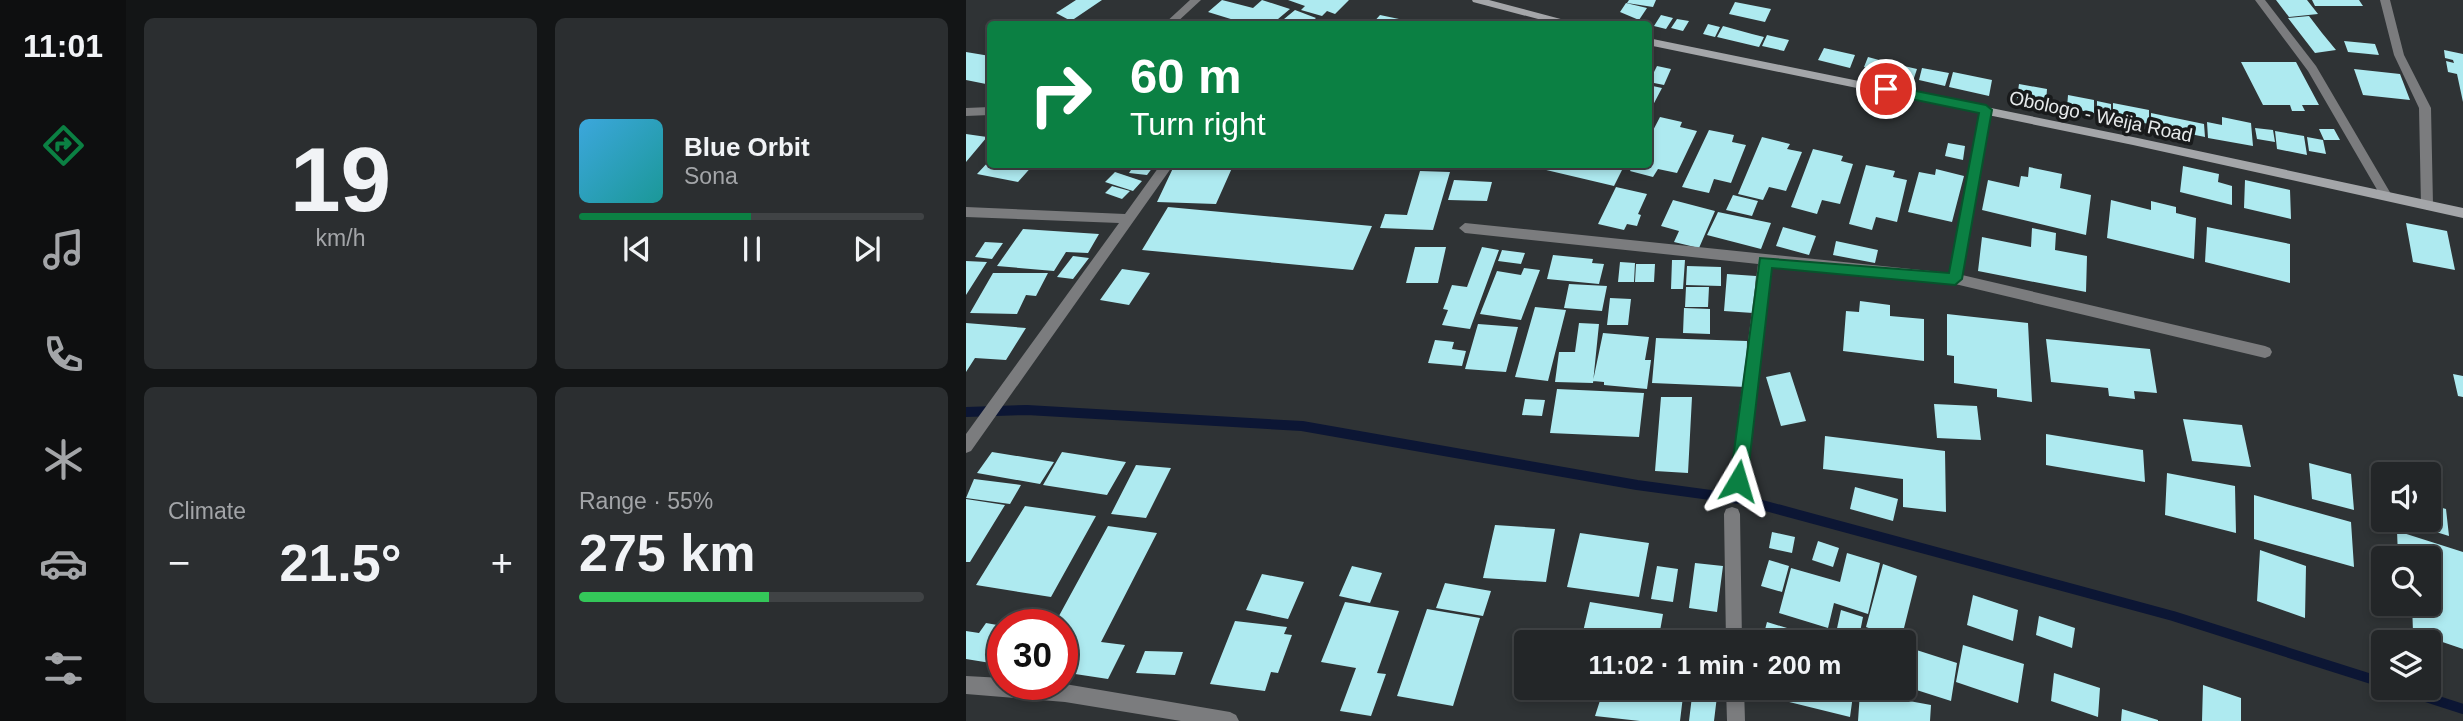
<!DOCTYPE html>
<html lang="en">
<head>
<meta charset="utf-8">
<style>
  :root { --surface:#232628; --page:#2b2e30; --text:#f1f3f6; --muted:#a3a5a8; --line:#404345; --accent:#0b8043 }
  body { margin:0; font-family:Helvetica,sans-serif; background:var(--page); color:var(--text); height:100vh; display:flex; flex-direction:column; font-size:26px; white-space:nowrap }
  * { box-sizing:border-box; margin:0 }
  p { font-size:23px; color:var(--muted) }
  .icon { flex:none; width:38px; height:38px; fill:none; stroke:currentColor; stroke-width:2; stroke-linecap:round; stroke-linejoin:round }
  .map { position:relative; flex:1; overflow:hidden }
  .side { display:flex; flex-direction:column; gap:18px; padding:18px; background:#131516; width:840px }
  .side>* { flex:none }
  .guide { position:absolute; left:21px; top:21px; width:665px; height:147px; border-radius:7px; box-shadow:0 4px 10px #0003,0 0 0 2px var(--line); background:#0b8043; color:#fff; overflow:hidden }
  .tools { position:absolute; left:1405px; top:462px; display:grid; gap:14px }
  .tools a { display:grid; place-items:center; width:70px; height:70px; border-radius:7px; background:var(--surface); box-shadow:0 4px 10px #0003,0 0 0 2px var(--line); font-size:35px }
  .speed { position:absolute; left:21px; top:609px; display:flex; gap:14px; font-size:35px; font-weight:700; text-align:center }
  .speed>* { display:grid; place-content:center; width:91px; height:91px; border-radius:50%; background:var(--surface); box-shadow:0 4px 10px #0003,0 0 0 2px var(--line); line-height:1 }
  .speed .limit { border:10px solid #d22; background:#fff; color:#111 }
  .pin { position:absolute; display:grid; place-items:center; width:60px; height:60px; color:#fff; margin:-30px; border:4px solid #fff; border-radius:50%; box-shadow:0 2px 7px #0007 }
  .me { position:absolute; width:77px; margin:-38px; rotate:7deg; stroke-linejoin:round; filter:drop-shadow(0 0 5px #0008) }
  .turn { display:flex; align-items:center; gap:24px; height:147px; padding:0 28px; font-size:32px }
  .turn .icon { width:91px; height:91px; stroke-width:2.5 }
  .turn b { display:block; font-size:49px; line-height:60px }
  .big { font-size:52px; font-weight:600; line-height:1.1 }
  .side .card { flex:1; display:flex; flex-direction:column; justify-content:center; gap:10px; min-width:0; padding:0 24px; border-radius:10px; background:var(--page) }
  .side .dial { align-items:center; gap:0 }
  .dial b { font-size:91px; line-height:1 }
  .song { display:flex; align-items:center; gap:21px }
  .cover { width:84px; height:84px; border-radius:10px; background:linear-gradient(135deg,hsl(200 70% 55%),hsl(180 70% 35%)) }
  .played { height:7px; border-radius:4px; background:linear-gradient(90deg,var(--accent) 50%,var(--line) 50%) }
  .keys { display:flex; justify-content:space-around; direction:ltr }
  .heat { display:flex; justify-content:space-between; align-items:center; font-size:38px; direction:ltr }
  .charge { height:10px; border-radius:5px; background:linear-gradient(90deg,#34c759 55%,var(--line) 0) }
  .side .tiles { flex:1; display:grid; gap:18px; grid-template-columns:repeat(2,1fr) }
  .trip { position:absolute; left:548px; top:630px; width:402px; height:70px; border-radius:7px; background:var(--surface); box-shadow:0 4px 10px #0003,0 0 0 2px var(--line); font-weight:600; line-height:70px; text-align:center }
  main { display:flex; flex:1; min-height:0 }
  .dock { display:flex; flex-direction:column; width:126px; justify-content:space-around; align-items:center; background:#0e0f10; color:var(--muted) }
  .dock .icon { width:49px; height:49px }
  .dock .active { color:var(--accent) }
  .dock b { font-size:32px; color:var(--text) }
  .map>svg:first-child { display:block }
</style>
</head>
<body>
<main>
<nav class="dock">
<b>11:01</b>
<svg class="icon active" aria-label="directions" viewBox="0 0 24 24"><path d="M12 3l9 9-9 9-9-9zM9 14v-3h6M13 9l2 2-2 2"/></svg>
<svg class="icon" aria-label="music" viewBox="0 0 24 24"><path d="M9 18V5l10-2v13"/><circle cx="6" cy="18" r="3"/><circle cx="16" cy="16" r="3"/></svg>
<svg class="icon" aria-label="phone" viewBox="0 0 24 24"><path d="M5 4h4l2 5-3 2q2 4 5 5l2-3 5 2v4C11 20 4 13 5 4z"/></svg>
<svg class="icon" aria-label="climate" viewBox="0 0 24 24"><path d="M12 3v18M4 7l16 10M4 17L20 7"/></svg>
<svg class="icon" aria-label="car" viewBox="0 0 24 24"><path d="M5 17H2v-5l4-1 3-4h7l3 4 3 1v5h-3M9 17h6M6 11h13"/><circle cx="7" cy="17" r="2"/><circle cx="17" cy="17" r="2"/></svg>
<svg class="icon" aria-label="filters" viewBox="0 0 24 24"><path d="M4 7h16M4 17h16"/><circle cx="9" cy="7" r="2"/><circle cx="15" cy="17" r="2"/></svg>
</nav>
<section class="side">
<div class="tiles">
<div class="card dial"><b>19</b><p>km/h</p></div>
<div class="card">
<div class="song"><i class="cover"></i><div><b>Blue Orbit</b><p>Sona</p></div></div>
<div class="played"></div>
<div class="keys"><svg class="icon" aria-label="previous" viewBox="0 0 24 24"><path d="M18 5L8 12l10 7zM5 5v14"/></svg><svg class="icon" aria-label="pause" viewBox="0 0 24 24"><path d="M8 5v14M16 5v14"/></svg><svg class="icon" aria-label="next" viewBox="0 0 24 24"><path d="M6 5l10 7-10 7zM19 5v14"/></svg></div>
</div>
<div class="card"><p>Climate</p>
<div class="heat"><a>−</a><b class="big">21.5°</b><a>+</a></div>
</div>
<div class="card"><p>Range · 55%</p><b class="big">275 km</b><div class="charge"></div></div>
</div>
</section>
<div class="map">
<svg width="1497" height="721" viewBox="0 0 1497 721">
  <rect width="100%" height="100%" fill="#2f3335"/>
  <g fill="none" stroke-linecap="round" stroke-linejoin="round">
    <!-- stream -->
    <path stroke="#0c1634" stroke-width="10" d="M0 412 61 410 336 426 671 485 774 499 1207 616 1418 683
      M1432 688 1497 709"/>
  </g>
  <!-- building -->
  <path fill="#aeeaf0" d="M110 0H136L105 21 90 13Z
    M256 0 287 8 296 0 324 9 306 24H281L242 12Z
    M322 0H383L369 14 361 11 356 16 335 10 339 6Z
    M663 0H690L687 7 661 3Z
    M1310 0H1341L1352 14 1323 17Z
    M1346 0H1393L1397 6H1349Z
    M769 2 805 9 799 22 763 14Z
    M660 3 681 8 673 20 654 12Z
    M329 10 350 18 343 24H312Z
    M414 15 452 23V24H406Z
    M695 15 707 18 700 29 688 26Z
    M1343 16 1356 33 1370 50 1349 53 1322 18Z
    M711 19 723 21 717 31 705 28Z
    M742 24 754 27 749 37 737 34Z
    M757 26 786 34 798 37 793 47 751 37Z
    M801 35 823 40 818 51 796 46Z
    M1378 41 1409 44 1413 55 1382 52Z
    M858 48 889 55 884 68 852 60Z
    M1478 50 1497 54V102L1491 74 1482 72 1480 61 1488 63 1487 60 1479 58Z
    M0 52 24 56V81L20 84 0 80Z
    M902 57 924 63 921 73 898 67Z
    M1275 62H1330L1353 105H1336L1339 111H1326L1324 105H1297Z
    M929 64 951 69 947 81 925 76Z
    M691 66 705 69 698 85 683 82Z
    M956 68 983 73 979 86 953 80Z
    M1388 69 1434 74 1444 100 1397 95Z
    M987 72 1026 80 1023 96 983 87Z
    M1053 84 1081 89 1080 103 1051 98Z
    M682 85 696 88 686 107H682Z
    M1102 95 1128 100V113L1101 108Z
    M1131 101 1145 104V115L1131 112Z
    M1147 103 1183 110V124L1147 117Z
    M1185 113 1238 124 1239 137 1185 126Z
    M694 117 716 122 714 127 731 131 711 173 692 169 687 177 664 171 668 164H682V140Z
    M1256 117 1285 123 1287 146 1242 138 1241 122 1256 125Z
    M1289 128 1307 130 1309 142 1291 139Z
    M1353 129H1368L1374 140H1358Z
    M743 130 768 135 766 142 780 145 765 183 748 179 743 193 716 187Z
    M1309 131 1338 136 1341 155 1311 149Z
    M0 134 21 137 0 162Z
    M796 137 824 144 821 149 836 152 820 191 803 187 797 200 772 194Z
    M1341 137 1357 140 1360 154 1343 151Z
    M982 143 999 146 997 160 979 156Z
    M847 149 877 156 875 161 887 164 874 204 856 200 851 214 825 207Z
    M24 160V164H68L52 182 11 174Z
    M169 164H170L187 167 181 175 163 173Z
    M555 164H659L648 186Z
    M900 165 929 171 927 177 941 180 931 222 910 217 906 230 883 224Z
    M208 166 266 168 250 204 191 202Z
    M1217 166 1253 174 1252 182 1266 186V205L1214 192Z
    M1063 167 1096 174 1094 188 1125 195 1120 235 1016 210 1022 180 1053 187 1055 176 1062 177Z
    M970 169 998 176 986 222 942 212 953 172 969 175Z
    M454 171 484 172 467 230 414 228 419 214 441 215Z
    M149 172 176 181 167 191 139 182Z
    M488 180 526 182 521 201 482 200Z
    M1279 180 1324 190 1325 219 1278 208Z
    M146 186 164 191 156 199 139 193Z
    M650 187 681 194 672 214 675 215 671 226 661 224 658 230 632 224Z
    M767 195 792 201 786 216 760 210Z
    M707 200 749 211 733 248 708 242 713 231 695 226Z
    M1145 200 1185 210V201L1210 207V213L1230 218 1228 259 1141 238Z
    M202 207 406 226 387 270 176 250Z
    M752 212 805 223 795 249 741 235Z
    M1440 223 1481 231 1489 270 1447 262Z
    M817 227 850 236 843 255 810 246Z
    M1241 227 1324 244V283L1239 262Z
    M1066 228 1090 233 1089 250 1121 256 1120 292 1012 271 1016 237 1065 247Z
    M57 229 133 234 122 253 100 252 88 271 31 266Z
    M870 241 912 250 909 263 867 255Z
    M19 242 37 243 26 259 9 257Z
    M449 247H480L472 283H440Z
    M516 247 533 250 504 329 476 325 482 310 477 309 486 285 501 287Z
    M536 250 559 253 555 264 532 261Z
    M587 255 627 259 626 263 638 264 633 284 581 279Z
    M107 256 123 258 107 279 91 277Z
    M706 260H719L717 289H705Z
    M0 261 21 262 0 295Z
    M654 262 669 263 668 282H652Z
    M670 264H689L688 282H669Z
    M721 266 755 267V286L720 285Z
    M558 268 574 270 555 320 514 314 531 271 555 275Z
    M156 269 184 273 163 305 134 300Z
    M27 273H82L70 296 60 295 51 314 4 313Z
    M761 274 790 276 787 313 758 311Z
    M603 284 641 286 636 311 598 308Z
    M720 287H743L742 307H719Z
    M644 298 665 299 662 325H641Z
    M894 301 924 305V316L958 319V361L877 351 880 311 893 312Z
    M569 307 600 310 582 381 549 377Z
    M718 308 744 309V334L717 333Z
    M981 314 1062 323 1066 402 1031 397V389L988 383V356L981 355Z
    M0 323 60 328 40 360 9 358 0 372Z
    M613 323 633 324 627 383 589 382 593 352H609Z
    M512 324 552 327 540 372 499 369Z
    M637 333 683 337 679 360H685L681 389 638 385V382L627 381Z
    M690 338 781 341 780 387 686 383Z
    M1080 339 1184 349 1191 393 1168 391 1169 399 1143 396 1142 388 1085 382Z
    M469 340 488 342 486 349 500 351 496 366 462 363Z
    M824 372 840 421 815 426 800 377Z
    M1487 374 1497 376V397L1492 396Z
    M591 389 678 393 673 437 584 433Z
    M695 397H726L722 473 689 471Z
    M559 399 579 400 576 416 556 415Z
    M968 404 1011 406 1015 440 971 438Z
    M1217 419 1276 425 1285 467 1226 461Z
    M1080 434 1177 450 1179 482 1080 465Z
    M859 436 979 451 980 512 937 507V479L857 469Z
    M26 452 88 462 74 484 11 473Z
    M96 452 160 462 141 495 77 485Z
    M1343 463 1385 474 1388 510 1346 499Z
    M170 465 205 468 180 518 145 514Z
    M1201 473 1269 486 1270 533 1199 515Z
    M8 479 55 485 44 504 0 498Z
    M889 487 932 499 927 521 884 509Z
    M1409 488 1418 491V517L1410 514Z
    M1288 495 1385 522 1388 567 1288 539Z
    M0 499 39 505 4 562H0Z
    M1463 504 1480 509 1483 536 1431 520H1463Z
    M59 506 130 516 85 597 10 585Z
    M529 525 589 529 580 582 517 578Z
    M142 526 191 533 135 642 159 645 142 679 96 672V625H88Z
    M1431 531 1497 552V649L1447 632 1446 604H1463V558L1432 556Z
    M806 532 829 537 826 553 803 548Z
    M614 533 683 543 673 597 601 587Z
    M852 541 873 548 867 567 846 560Z
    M1294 550 1340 566 1339 618 1291 601Z
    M881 553 914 563 902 614 868 603 862 628 813 613 825 568 874 582Z
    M803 560 823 566 816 592 795 586Z
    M729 563 757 566 751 612 723 608Z
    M917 564 951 576 935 640 900 627Z
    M386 566 416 573 404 603 373 596Z
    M691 566 712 569 707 602 685 599Z
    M296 574 338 582 322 619 280 610Z
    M479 583 525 591 517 616 470 608Z
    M1007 595 1052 610 1047 641 1001 625Z
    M379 602 433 611 411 673 420 674 405 716 374 711 390 668 355 662Z
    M624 602 697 614 692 642H655L616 636Z
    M461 609 514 618 487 706 431 696Z
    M875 610 897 617 892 642H868Z
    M1073 616 1109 628 1106 648 1070 635Z
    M269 621 321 627 318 634 326 635 312 673 305 672 299 691 244 684Z
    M801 622 867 642H799L796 641Z
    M20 623 37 626V665L0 659V631L13 633Z
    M899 633 925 642H897Z
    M997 645 1058 664 1052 703 990 682Z
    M938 646 991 663 985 701 938 686Z
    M179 651 217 652 209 675 170 673Z
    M1088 673 1134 688 1132 717 1085 701Z
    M1237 685 1275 698V721H1236Z
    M638 688H718L714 721H674L629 716Z
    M727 688H752L748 721H723Z
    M809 688H888L884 717 807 698Z
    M894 692 965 705 964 721H892Z
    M1156 709 1192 720V721H1155Z"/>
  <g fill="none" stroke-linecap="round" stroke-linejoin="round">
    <!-- street -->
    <path fill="#7b7c7e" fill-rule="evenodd" d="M224 0H235L209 24H198Z
      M1289 0H1299L1350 66 1425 194 1427 197 1425 200H1417L1342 71Z
      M1414 0H1424L1438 55 1465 108 1467 205 1461 210 1455 205 1453 108 1428 55Z
      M1020 106 1026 110 996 275 1299 346 1304 348 1306 352 1304 356 1299 358 989 284 805 265 780 481 777 486 772 488 767 486 764 481 792 264 499 233 493 228 499 223 984 273 1014 110Z
      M24 107V115L0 116V108Z
      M195 164H208L5 451 0 453V434L153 223 0 217V207L159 214Z
      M766 507 772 509 774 514 776 642H760L758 514 760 509Z
      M0 676 37 678V684H99L264 712 270 715 273 721H215L99 702 0 694Z
      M760 688H778L779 721H761Z"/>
    <!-- secondary -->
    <path fill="#a4a6a9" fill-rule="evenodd" d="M506 0H523L606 22 607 24H591L507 2Z
      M682 38 1167 137 1497 208V218L1167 145 682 45Z"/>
  </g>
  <!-- route -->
  <path fill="#0b8043" stroke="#07532c" stroke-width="2" d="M920 85 1020 105 1026 110 996 279 989 285 806 268 781 481 772 489 764 481 794 258 983 273 1013 113 916 93V86Z"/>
  <g text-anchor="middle" stroke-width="7" stroke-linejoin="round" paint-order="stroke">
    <!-- street labels -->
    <g font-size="19" fill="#e7eaeb" stroke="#181a1b">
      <text transform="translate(1135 116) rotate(12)" y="7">Obologo - Weija Road</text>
    </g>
  </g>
</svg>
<div class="tools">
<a><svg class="icon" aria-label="sound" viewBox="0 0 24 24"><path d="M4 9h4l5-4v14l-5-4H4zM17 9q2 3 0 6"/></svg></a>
<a><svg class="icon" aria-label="search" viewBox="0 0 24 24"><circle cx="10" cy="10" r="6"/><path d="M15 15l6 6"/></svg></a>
<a><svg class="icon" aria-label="layers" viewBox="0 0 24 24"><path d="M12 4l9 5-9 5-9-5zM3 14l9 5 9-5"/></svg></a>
</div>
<div class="speed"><div class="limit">30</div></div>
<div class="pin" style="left:920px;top:89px;background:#d93025"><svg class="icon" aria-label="arrive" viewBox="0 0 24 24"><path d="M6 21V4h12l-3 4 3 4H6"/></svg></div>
<svg class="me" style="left:772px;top:481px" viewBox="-20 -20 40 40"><path d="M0-17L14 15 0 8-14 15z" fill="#0b8043" stroke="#fff" stroke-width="4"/></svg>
<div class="trip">11:02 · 1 min · 200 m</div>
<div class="guide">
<div class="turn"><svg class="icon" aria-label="right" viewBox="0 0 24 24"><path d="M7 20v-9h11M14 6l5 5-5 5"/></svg><div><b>60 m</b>Turn right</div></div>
</div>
</div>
</main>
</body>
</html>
